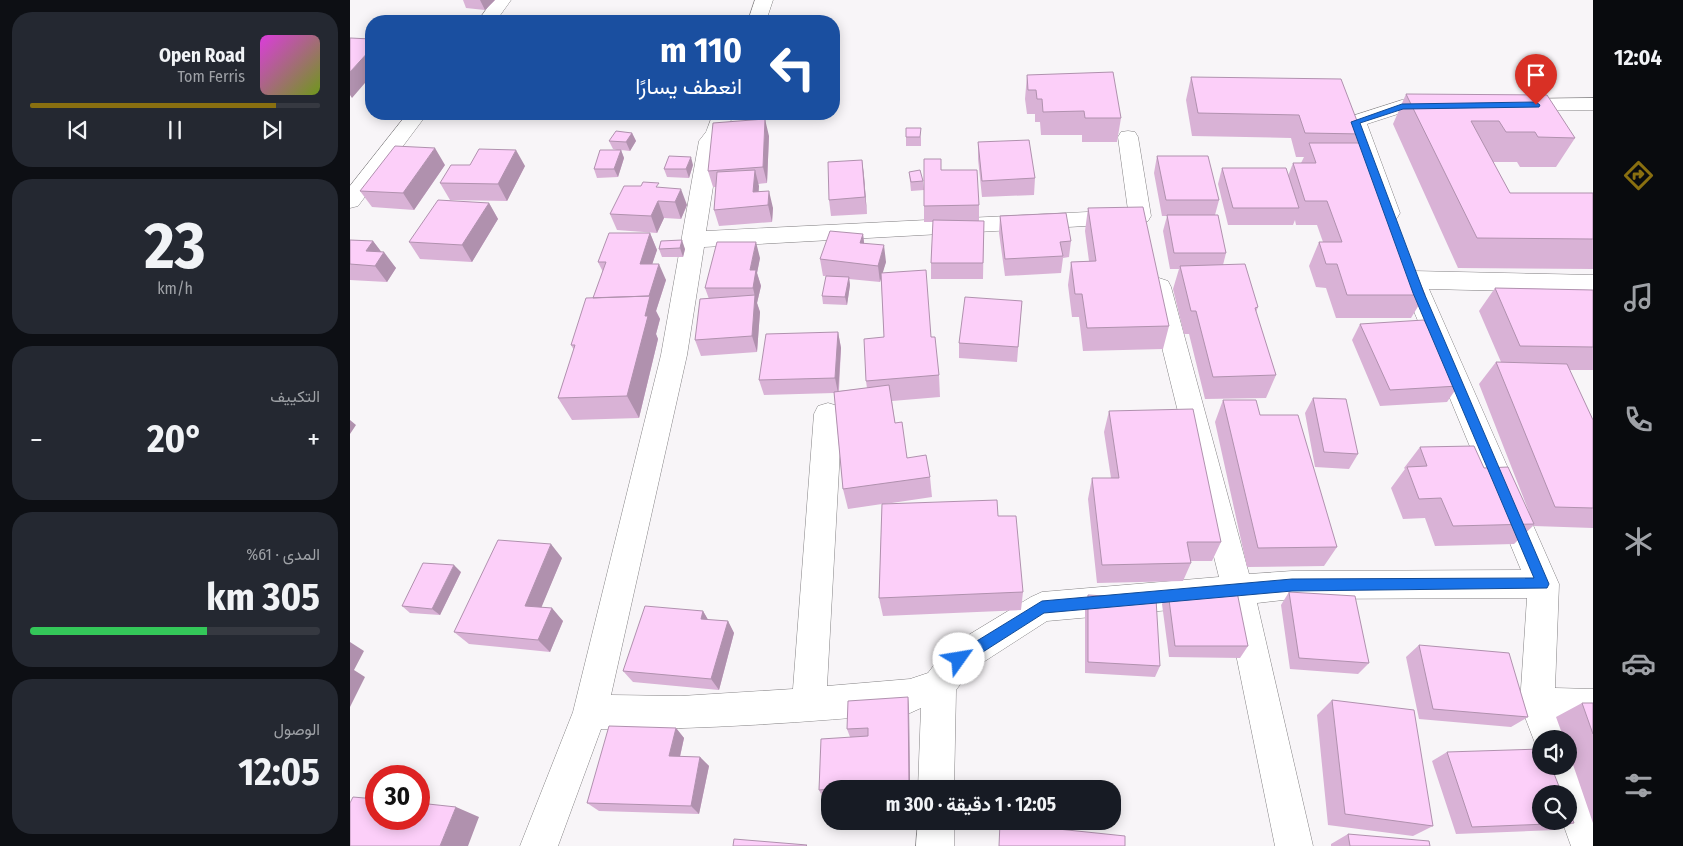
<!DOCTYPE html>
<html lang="ar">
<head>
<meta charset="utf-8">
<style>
  :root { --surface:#171b24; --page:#242831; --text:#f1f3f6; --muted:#9ea1a6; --line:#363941; --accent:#896f10 }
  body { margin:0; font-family:"Fira Sans Condensed",Vazirmatn,sans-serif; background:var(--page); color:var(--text); direction:rtl; height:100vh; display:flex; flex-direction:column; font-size:19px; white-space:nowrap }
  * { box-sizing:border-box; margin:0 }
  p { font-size:16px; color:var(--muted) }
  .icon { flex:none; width:28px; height:28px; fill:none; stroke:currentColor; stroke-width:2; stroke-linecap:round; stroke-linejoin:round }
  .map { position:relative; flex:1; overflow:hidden; direction:ltr }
  .panel { display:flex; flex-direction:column; gap:12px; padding:12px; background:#0d0f14; width:350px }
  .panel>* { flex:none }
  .banner { position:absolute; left:15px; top:15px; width:475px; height:105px; border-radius:20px; box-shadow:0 2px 12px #0003; direction:rtl; background:#1a4fa0; color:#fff; overflow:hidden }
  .tools { position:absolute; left:1182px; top:730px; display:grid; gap:10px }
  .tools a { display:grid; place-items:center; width:45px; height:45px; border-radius:50%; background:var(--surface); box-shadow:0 2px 12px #0003; font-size:25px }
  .speed { position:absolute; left:15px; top:765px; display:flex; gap:10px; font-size:25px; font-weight:700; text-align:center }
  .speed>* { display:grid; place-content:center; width:65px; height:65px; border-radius:50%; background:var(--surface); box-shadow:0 2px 12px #0003; line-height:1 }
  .speed .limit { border:8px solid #d22; background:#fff; color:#111 }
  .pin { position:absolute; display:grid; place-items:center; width:42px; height:42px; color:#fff; margin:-51px -21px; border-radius:50% 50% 50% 0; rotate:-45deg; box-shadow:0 0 5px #0007 }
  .pin .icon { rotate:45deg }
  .me { position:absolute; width:55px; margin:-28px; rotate:58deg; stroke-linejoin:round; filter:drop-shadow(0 0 4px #0008) }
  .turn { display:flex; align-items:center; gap:18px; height:105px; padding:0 15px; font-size:22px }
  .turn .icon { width:65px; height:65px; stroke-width:2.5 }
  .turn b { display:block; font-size:35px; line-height:42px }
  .big { font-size:38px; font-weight:700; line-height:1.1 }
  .panel .widget { flex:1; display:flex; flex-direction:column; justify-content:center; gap:8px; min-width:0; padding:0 18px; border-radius:20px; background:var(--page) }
  .panel .dial { align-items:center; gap:0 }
  .dial b { font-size:65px; line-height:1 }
  .song { display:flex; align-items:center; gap:15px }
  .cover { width:60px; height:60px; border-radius:8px; background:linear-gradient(135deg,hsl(300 70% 55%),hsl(80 70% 35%)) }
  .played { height:5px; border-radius:2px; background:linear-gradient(90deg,var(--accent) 85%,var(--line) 85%) }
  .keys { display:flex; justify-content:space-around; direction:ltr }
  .heat { display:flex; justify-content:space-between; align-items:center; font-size:28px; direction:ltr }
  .charge { height:8px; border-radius:4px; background:linear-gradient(90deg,#34c759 61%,var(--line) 0) }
  .trip { position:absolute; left:471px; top:780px; width:300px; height:50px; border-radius:20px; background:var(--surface); box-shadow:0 2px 12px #0003; font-weight:700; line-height:50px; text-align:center; direction:rtl }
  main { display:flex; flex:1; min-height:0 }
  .dock { display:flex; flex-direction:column; width:90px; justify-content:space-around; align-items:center; background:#090b0e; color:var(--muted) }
  .dock .icon { width:35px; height:35px }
  .dock .on { color:var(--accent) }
  .dock b { font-size:22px; color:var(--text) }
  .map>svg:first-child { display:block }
</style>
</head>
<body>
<main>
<nav class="dock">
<b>12:04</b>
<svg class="icon on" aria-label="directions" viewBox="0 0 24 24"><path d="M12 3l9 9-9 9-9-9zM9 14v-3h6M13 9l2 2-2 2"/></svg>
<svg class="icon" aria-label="music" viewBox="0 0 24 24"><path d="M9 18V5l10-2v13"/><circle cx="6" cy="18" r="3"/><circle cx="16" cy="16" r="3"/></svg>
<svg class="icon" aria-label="phone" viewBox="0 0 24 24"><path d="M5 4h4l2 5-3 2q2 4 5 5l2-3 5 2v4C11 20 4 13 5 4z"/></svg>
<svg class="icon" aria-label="climate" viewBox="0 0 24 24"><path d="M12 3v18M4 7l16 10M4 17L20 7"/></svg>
<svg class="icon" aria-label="car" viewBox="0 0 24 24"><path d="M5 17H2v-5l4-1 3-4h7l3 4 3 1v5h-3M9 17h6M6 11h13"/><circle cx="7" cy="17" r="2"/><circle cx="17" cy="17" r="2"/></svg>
<svg class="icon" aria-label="filters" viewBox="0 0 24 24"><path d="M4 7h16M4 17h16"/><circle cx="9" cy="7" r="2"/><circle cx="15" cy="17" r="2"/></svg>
</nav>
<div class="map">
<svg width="1243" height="846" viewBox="0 0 1243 846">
  <rect width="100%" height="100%" fill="#f8f5f8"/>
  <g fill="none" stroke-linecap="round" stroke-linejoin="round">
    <!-- minor casing -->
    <g stroke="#858385" stroke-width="1">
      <path id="minor" d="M143 0H161L146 21H128Z
        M405 0H423L416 21H398Z
        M1243 98V110L1166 111 1159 109 1156 105 1159 101 1166 99Z
        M1052 100 1095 102 1098 106 1095 110 1054 112 1017 124 1050 213 1047 218 1039 221 1031 218 1028 213 996 121 999 117Z
        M57 114H77L8 206 0 208V186Z
        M363 114H383L376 134 370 142 356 231 778 210 768 137 771 132 778 131 785 132 788 137 801 216 798 221C788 224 782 221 773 224L354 247 337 355 261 695 331 696 443 689 464 414 468 406 478 403 488 406 492 414 477 686 560 679 578 673 597 648 681 597 692 592 869 577 797 287 800 281 809 278 818 281 821 287 899 574 942 571 1171 570 1051 280 1054 274 1063 271 1243 275V293L1079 289 1209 584 1205 688 1243 689V723L1211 722 1217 739H1191V753L1188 751 1170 704 1177 598 942 599 907 603 963 846H925L876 605 697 621 621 670 606 690 604 789H568L571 708 560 713C457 722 354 730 251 729L208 846H170L223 712 311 355 349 141 356 132Z
        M1219 752 1223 753 1243 806V846H1221L1212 821H1219V794H1202L1192 766H1219Z
        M568 821H604V846H566Z"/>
    </g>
    <!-- minor -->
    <use href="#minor" fill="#fff" fill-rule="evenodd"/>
  </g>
  <!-- wall -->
  <path fill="#d9b2d6" d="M113 0H145L135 10 116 8Z
    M677 75 771 118 767 142H732V135H691L690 122H685V114H677L675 99Z
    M841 77 1012 134 1008 143 1075 295 1061 318H986L976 288 966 287 959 266 969 242H973L967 225H946L945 220 943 225H878L868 184 872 168 938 176 943 163H951L954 157H946L941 138 842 136 836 100Z
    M1056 94 1225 138 1206 167H1170L1167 162H1143L1160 193H1243V269L1108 268 1043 124Z
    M282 133 286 141 280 151 271 150 274 158 268 177 247 178 244 169 267 150 263 149 259 141Z
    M419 136 417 183 408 184V192L423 208 422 222 369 226 364 210 366 187H363L358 171Z
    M556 137H571V146H556Z
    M628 142 685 178 684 195 632 197 628 159Z
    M807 156 869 200 865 215 876 253 873 265 908 307 906 312 926 375 916 398 855 399 839 334H834L823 289 829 269H820L813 231 817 216H812L804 173Z
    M512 160 514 176 517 214 481 216 479 200Z
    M95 165 64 210 22 207 10 191Z
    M120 165 175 166 157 201 100 200 90 183Z
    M343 165 339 178 317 177 314 169Z
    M591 170 629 205V221H634L633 279H581V263L583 222H574V206Z
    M559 172 573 181 574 190 561 191Z
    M310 188 337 205 331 219 314 218 307 233 267 230 260 214Z
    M139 203 148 219 122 262 70 259 59 242Z
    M738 208 819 326 813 349 733 351 729 317H722L718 285 721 262 739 261 735 231Z
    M650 216 721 241 719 257 713 258 711 273 655 276 649 233Z
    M300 233 307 250 302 264 316 280 306 311 310 319 306 334 308 339 289 418 222 420 208 398 224 350 221 345 243 298 253 272 248 262Z
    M513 234 514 243 536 262 532 273 581 337 589 375 590 397 542 401 545 423 557 458 580 477 582 497 535 504 648 516 673 592 671 610 533 616 529 598 532 504 498 509 493 489 484 393 414 395 409 380 488 332 491 348 489 391 517 388 516 381 534 337 531 277 530 282 499 279 500 285 497 305 473 304 472 296 479 276H473L470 259Z
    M0 240 23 241 31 252 46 268 37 282 0 280Z
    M311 241 335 249 333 257H312L309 249Z
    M410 258 407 273 411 286 407 303 410 312 407 352 351 356 345 340 359 299 355 288Z
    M1145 288 1243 290V370H1219L1243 420V528L1184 526V525L1164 544 1085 546 1075 518 1053 519 1041 488 1055 469 1054 468 1070 447 1134 468 1179 512 1129 384 1146 362H1151L1129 311Z
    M672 301 667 362 609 358V343Z
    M1010 324 1108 386 1097 402 1030 406 1002 340Z
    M963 398 1008 454 999 469 965 467 955 413Z
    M873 400 910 415 987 547 974 566 897 567 865 422Z
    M759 411 871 542 862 561H841V563L833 581 747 583 738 499 742 478H761L754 432Z
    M212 558 191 607 213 621 200 652 119 644 104 632Z
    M111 572 90 615 60 613 52 606Z
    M818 592 898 646 890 658 819 657 812 604Z
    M939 592 1019 663 1008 674 940 669 931 605Z
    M738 595 810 666 805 677 735 673V607Z
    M353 611 358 620 378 621 384 633 369 690 283 682 273 671Z
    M1069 645 1178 717 1161 727 1069 719 1056 657Z
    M558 697 559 708 560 789H480V798H473L469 790 500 737 497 729Z
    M982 700 1083 826 1063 836 978 825 967 715Z
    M1232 703H1243V823L1219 753V739H1214L1206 717Z
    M326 728 334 738 330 757H350L359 766 349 814 249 811 237 803Z
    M1097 752 1224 823 1205 830 1106 834 1082 761Z
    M998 834 1080 846H981V844Z"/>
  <!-- shaded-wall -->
  <path fill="#b091ae" d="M130 0H145L135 10Z
    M21 49V76L2 98 0 95V72Z
    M415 119 419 136 417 183 413 167Z
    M282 133 286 141 280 151 276 142Z
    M85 148 95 165 64 210 53 193Z
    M166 150 175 166 157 201 148 184Z
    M271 150 274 158 268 177 264 169Z
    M341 157 343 165 339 178 336 169Z
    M512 160 514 176 517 214 515 197Z
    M405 170 409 186 408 206 403 192Z
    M331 189 337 205 331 219 325 202Z
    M419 191 423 208 422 222 418 205Z
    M308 201 314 218 307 233 301 216Z
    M139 203 148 219 122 262 112 245Z
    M300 233 307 250 297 280 290 264Z
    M513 234 515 251 510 243Z
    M332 240 335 249 333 257 330 248Z
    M23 241 33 254 34 252 46 268 37 282 25 266 16 251Z
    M406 242 410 258 407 273 411 286 407 303 410 312 407 352 402 336 405 297 403 288 400 270Z
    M534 245 536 262 530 282 528 266Z
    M309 264 316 280 306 311 310 319 306 334 308 339 289 418 277 396 298 299Z
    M499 277 500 285 497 305 495 297Z
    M488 332 491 348 488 393 485 378Z
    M0 420 6 425 0 434Z
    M201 544 212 558 187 618 175 606Z
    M104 565 111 572 90 615 82 609Z
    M202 608 213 621 200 652 188 640Z
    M353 611 360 623 351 619Z
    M378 621 384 633 369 690 361 679Z
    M0 642 14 651 4 670 15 677 0 707Z
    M558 697 559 708 560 789H559V785Z
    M326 728 334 738 328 765 319 756Z
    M350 757 359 766 349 814 341 806Z
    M106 807 129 817 118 846H90Z"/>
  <!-- building -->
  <path fill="#fccff9" stroke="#b091ae" d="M0 38 21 39V49L0 72Z
    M763 72 771 118H735L734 111 693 112 692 99H687L686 90H678L677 75Z
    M841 77 991 79 1012 134 955 133 949 115 848 113Z
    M1056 94 1197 95 1225 138 1188 137 1185 132H1156L1149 121H1121L1160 193H1243V239L1127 238Z
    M415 119 413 167 358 171 363 123Z
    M556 128H571L570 137H556Z
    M266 131 282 133 276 142 259 141Z
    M679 140 685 178 632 181 628 142Z
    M959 143H1012L1075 295H997L987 264H976L969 242H992L977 201H955L943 163H966Z
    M45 146 85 148 53 193 10 191Z
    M129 149 166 150 148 184 90 183 101 165H120Z
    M250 150H271L264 169H244Z
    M319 156 341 157 336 169H314Z
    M807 156H858L869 200H816Z
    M574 159H591V170H627L629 205 574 206Z
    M512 160 515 197 479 200 478 162Z
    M872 168H936L949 208H883Z
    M405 170 403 192 419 191 418 205 364 210 367 172Z
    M570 170 573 181 561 182 559 172Z
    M293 182 309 183 306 187 331 189 325 202 308 201 301 216 260 214 274 186H291Z
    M88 200 139 203 112 245 59 242Z
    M793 207 819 326 737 328 732 294H725L721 262 746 261 738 208Z
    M716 213 721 241 710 242 713 256 655 259 650 216Z
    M817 215H868L876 253H824Z
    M583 220 634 221 633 263H581Z
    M480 231 513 234 510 243 534 245 528 266 470 259Z
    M259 233H300L290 264H309L299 296 243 298 256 262H248Z
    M0 240 23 241 16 251 34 252 25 266 0 264Z
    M332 240 330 248 309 249 311 241Z
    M367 242H406L400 270H406L403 288H355Z
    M895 264 908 307 905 308 926 375 863 377 846 311H841L830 266Z
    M576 270 581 337H585L589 375 516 381 514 339 534 337 531 273Z
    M476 276 499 277 495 297 472 296Z
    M1145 288 1243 290V347L1170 346Z
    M405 295 402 336 345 340 350 299Z
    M300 296 295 316H298L277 396 208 398 225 345H221L236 298Z
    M615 297 672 301 668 347 609 343Z
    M1074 320 1108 386 1040 390 1010 324Z
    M488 332 485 378 409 380 416 334Z
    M1146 362 1217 364 1243 420V508L1205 507Z
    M539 385 545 423 552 422 557 458 576 455 580 477 493 489 484 392Z
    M963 398 996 399 1008 454 974 452Z
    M873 400H906L910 415H948L987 547 908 548Z
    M843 409 871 542H837L841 563 752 565 742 478H769L759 411Z
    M1124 446 1134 468 1158 467 1184 524 1103 526 1091 498 1069 499 1057 467 1077 466 1070 447Z
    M647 500 648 516H666L673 592 529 598 532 504Z
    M148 540 201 544 175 606 202 608 188 640 104 632Z
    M73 563 104 565 82 609 52 606Z
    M818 592H887L898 646H825Z
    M939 592 1005 596 1019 663 949 658Z
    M738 595 806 599 810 666 738 662Z
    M295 606 353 611 351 619 378 621 361 679 273 671Z
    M1069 645 1159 653 1178 717 1083 709Z
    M558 697 559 785 480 789 469 790 471 739 518 736V728L497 729 498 701Z
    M982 700 1064 710 1083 826 995 814Z
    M1232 703H1243V734Z
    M259 726 326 728 319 756 350 757 341 806 237 803Z
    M1191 749V766H1201L1212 794H1191V821H1219V810L1224 823 1122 827 1097 752Z
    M3 797 26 799V819H69V803L106 807 90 846H0V803Z
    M650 823 775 836V846H649Z
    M998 834 1079 841 1080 846H1000Z
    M384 839 457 845 456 846H383Z"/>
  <!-- route -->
  <path fill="#1a73e8" stroke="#114b97" d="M1186 102 1190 105 1189 107 1053 109 1010 123 1074 293 1199 584 1197 588 942 591 694 613 614 664 609 666 604 664 602 659 604 655 692 601 942 579 1184 578 1063 293 1001 122 1052 104Z"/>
</svg>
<div class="tools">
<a><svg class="icon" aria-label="sound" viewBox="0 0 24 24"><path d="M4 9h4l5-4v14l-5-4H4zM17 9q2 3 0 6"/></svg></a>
<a><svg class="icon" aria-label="search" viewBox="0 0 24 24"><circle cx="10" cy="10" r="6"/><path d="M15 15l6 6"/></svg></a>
</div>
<div class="speed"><div class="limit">30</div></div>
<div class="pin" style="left:1186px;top:105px;background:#d93025"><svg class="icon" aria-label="arrive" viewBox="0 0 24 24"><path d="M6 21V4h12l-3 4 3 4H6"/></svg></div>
<svg class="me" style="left:609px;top:659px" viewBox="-20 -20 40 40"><circle r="19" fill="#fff"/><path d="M0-13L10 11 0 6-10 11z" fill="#1a73e8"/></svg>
<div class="trip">12:05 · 1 دقيقة · 300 m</div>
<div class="banner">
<div class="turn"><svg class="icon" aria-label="left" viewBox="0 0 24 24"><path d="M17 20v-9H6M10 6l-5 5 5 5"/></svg><div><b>110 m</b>انعطف يسارًا</div></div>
</div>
</div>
<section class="panel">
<div class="widget">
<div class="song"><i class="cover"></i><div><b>Open Road</b><p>Tom Ferris</p></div></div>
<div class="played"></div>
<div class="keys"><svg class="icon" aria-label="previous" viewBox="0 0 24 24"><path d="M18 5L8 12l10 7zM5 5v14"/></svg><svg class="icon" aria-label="pause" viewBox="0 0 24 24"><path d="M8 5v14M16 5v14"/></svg><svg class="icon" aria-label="next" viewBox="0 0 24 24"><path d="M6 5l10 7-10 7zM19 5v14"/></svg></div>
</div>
<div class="widget dial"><b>23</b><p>km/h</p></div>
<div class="widget"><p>التكييف</p>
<div class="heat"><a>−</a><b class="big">20°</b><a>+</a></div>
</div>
<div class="widget"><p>المدى · 61%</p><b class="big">305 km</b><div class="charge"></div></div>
<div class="widget"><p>الوصول</p><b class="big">12:05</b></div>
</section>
</main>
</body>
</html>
